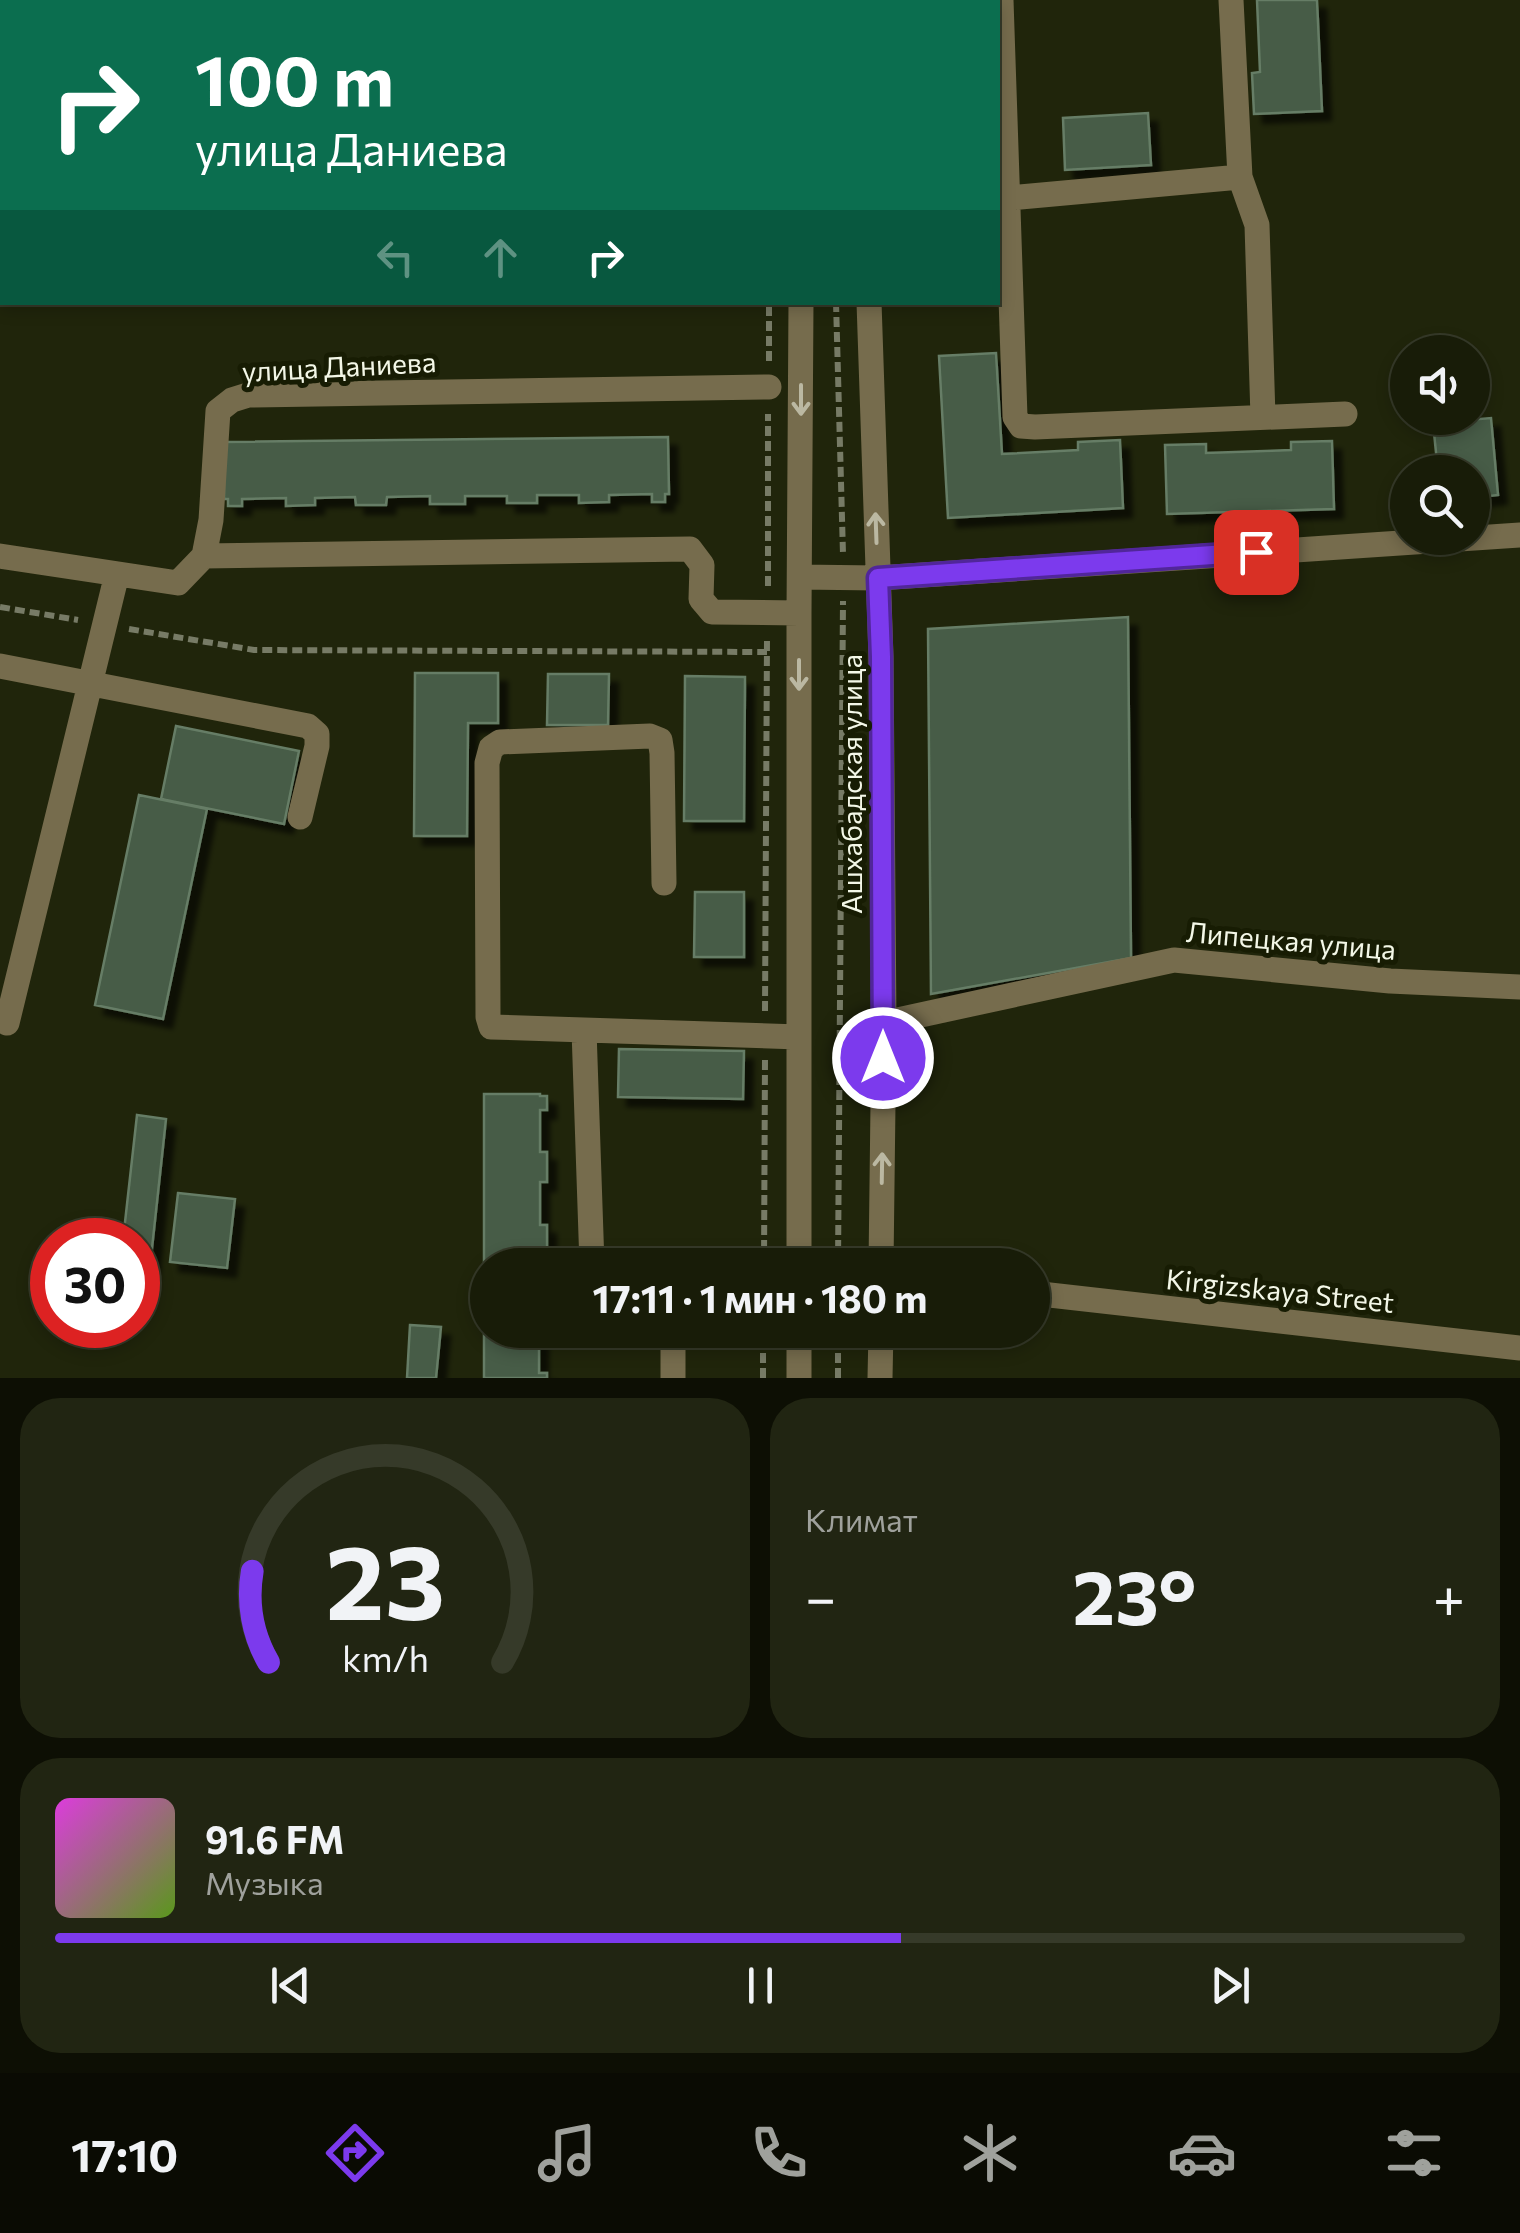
<!DOCTYPE html>
<html lang="ru">
<head>
<meta charset="utf-8">
<style>
  :root { --surface:#181c08; --page:#212512; --text:#f1f3f6; --muted:#9fa19c; --line:#363a29; --accent:#7c3aed }
  body { margin:0; font-family:Commissioner,sans-serif; background:var(--page); color:var(--text); height:100vh; display:flex; flex-direction:column; font-size:38px; white-space:nowrap }
  * { box-sizing:border-box; margin:0 }
  p { font-size:32px; color:var(--muted) }
  .icon { flex:none; width:55px; height:55px; fill:none; stroke:currentColor; stroke-width:2; stroke-linecap:round; stroke-linejoin:round }
  .map { position:relative; height:1378px; overflow:hidden }
  .side { display:flex; flex-direction:column; gap:20px; padding:20px; background:#0d0f04; flex:1 }
  .side>* { flex:none }
  .banner { position:absolute; left:0px; top:0px; width:1000px; height:305px; box-shadow:0 5px 15px #0003,0 0 0 2px var(--line); background:#0b6e4f; color:#fff; overflow:hidden }
  .buttons { position:absolute; left:1390px; top:335px; display:grid; gap:20px }
  .buttons a { display:grid; place-items:center; width:100px; height:100px; border-radius:50%; background:var(--surface); box-shadow:0 5px 15px #0003,0 0 0 2px var(--line); font-size:50px }
  .speed { position:absolute; left:30px; top:1218px; display:flex; gap:20px; font-size:50px; font-weight:700; text-align:center }
  .speed>* { display:grid; place-content:center; width:130px; height:130px; border-radius:50%; background:var(--surface); box-shadow:0 5px 15px #0003,0 0 0 2px var(--line); line-height:1 }
  .speed .limit { border:15px solid #d22; background:#fff; color:#111 }
  .pin { position:absolute; display:grid; place-items:center; width:85px; height:85px; color:#fff; margin:-42px; border-radius:20px; box-shadow:0 5px 15px #0006 }
  .me { position:absolute; width:110px; margin:-55px; rotate:0deg; stroke-linejoin:round; filter:drop-shadow(0 0 8px #0008) }
  .turn { display:flex; align-items:center; gap:35px; height:210px; padding:0 30px; font-size:45px }
  .turn .icon { width:130px; height:130px; stroke-width:2.5 }
  .turn b { display:block; font-size:70px; line-height:85px }
  .lanes { display:flex; align-items:center; height:95px; padding:0 30px; background:#0003; justify-content:center; gap:50px; direction:ltr }
  .lanes .off { opacity:.35 }
  .big { font-size:75px; font-weight:700; line-height:1.1 }
  .side .widget { flex:1; display:flex; flex-direction:column; justify-content:center; gap:15px; min-width:0; padding:0 35px; border-radius:40px; background:var(--page) }
  .side .dial { align-items:center; gap:0 }
  .dial svg { height:260px; overflow:visible; fill:none; stroke:var(--line); stroke-width:7; stroke-linecap:round; text-anchor:middle }
  .dial text { fill:var(--text); stroke:none }
  .song { display:flex; align-items:center; gap:30px }
  .cover { width:120px; height:120px; border-radius:15px; background:linear-gradient(135deg,hsl(300 70% 55%),hsl(90 70% 35%)) }
  .played { height:10px; border-radius:5px; background:linear-gradient(90deg,var(--accent) 60%,var(--line) 60%) }
  .keys { display:flex; justify-content:space-around; direction:ltr }
  .heat { display:flex; justify-content:space-between; align-items:center; font-size:55px; direction:ltr }
  .side .tiles { flex:1; display:grid; gap:20px; grid-template-columns:1fr 1fr }
  .widget:last-child { grid-column:span 2 }
  .trip { position:absolute; left:470px; top:1248px; width:580px; height:100px; border-radius:50px; background:var(--surface); box-shadow:0 5px 15px #0003,0 0 0 2px var(--line); font-weight:700; line-height:100px; text-align:center }
  .tabs { display:flex; height:160px; justify-content:space-around; align-items:center; background:#0a0b03; color:var(--muted) }
  .tabs .icon { width:70px; height:70px }
  .tabs .active { color:var(--accent) }
  .tabs b { font-size:45px; color:var(--text) }
  .map>svg:first-child { display:block }
</style>
</head>
<body>
<div class="map">
<svg width="1520" height="1378" viewBox="0 0 1520 1378">
  <defs>
    <filter id="shadow"><feDropShadow dx="9" dy="9" stdDeviation="2.5" flood-color="#0009"/></filter>
  </defs>
  <rect width="100%" height="100%" fill="#20250b"/>
  <!-- building -->
  <path fill="#465c46" stroke="#667d66" stroke-width="2.5" filter="url(#shadow)" d="M1257 0H1317L1322 111 1254 114 1252 73 1260 72Z
    M1148 113 1151 165 1065 170 1063 118Z
    M996 353 1002 454 1078 450V442L1120 440 1123 508 948 518 939 356Z
    M1491 418 1498 495 1472 498V472H1438L1433 423Z
    M668 437 669 494H665V502H652V494L609 495V502L579 503V495H537V503H507V496H465V504H430V496L387 497 386 505H356L355 497 315 498V505L286 506V498L242 499V506H228V499H224V442Z
    M1332 441 1334 509 1167 514 1165 445 1206 444V453L1291 450V442Z
    M1128 617 1131 958 931 994 928 629Z
    M415 673H498V723H468L467 836H414Z
    M548 674H609L608 725H547Z
    M685 676 745 677 744 821H684Z
    M176 726 299 751 284 824 161 799Z
    M139 795 207 809 163 1019 95 1005Z
    M695 892H744V957H694Z
    M619 1049 744 1051 743 1099 618 1097Z
    M484 1094H540V1096H547V1110H540V1152H547V1182H540V1225H547V1256H539V1265H488V1330H547L539 1331V1373H547V1378H484Z
    M137 1115 166 1119 148 1285 138 1284V1240H123Z
    M178 1193 235 1199 227 1268 170 1262Z
    M618 1260 743 1261V1265H618Z
    M410 1325 441 1327 436 1378H407Z"/>
  <g fill="none" stroke-linecap="round" stroke-linejoin="round">
    <!-- path -->
    <path stroke="#777b66" stroke-width="6" stroke-dasharray="10 5" stroke-linecap="butt" d="M755 0V2
      M822 0 823 2
      M836 302 843 554
      M769 361V302
      M768 586V414
      M0 607 78 620
      M129 629 254 650 767 652
      M765 1011 767 639
      M764 1265 765 1059
      M838 1265 843 601
      M763 1378V1330
      M838 1378V1330"/>
    <!-- minor -->
    <path stroke="#766c4d" stroke-width="25" d="M789 0 790 2
      M857 0V2
      M1001 0 1015 417 1021 426 1035 427 1345 414
      M1231 0 1240 177 1257 225 1263 417
      M1009 198 1240 177
      M869 302 881 657 884 1023 881 1265
      M0 556 178 583 204 556 211 520 218 411 232 400 248 395 769 387
      M204 556 690 549 702 565 701 599 712 612 799 613
      M800 577 878 578 1520 535
      M0 666 308 726 317 734V746L300 817
      M664 883 662 753 660 740 650 736 500 742 491 748 487 763 488 1017 491 1027 799 1037
      M7 1023 117 574
      M884 1023 1174 960 1390 981 1520 987
      M584 1030 592 1265
      M799 1265V613L801 302
      M1032 1293 1520 1348
      M799 1330V1378
      M673 1378V1330
      M880 1378 881 1330"/>
  </g>
  <!-- one-way arrows -->
  <defs><path id="oneway-shaft" d="M-6 0H5M1.5-3L5.5 0L1.5 3" fill="none" stroke-width="1.6" stroke-linecap="round" stroke-linejoin="round" transform="scale(2.5)"/></defs>
  <g stroke="#bbb8a2">
    <use href="#oneway-shaft" transform="translate(801 400) rotate(90)"/>
    <use href="#oneway-shaft" transform="translate(876 528) rotate(-92)"/>
    <use href="#oneway-shaft" transform="translate(799 675) rotate(90)"/>
    <use href="#oneway-shaft" transform="translate(882 1168) rotate(-89)"/>
  </g>
  <g fill="none" stroke-linecap="round" stroke-linejoin="round">
    <!-- route casing -->
    <g stroke="#51269a" stroke-width="25">
      <path id="route" d="M883 1058 881 657 878 578 1256 552"/>
    </g>
    <!-- route -->
    <use href="#route" stroke="#7c3aed" stroke-width="18"/>
  </g>
  <g text-anchor="middle" stroke-width="10" stroke-linejoin="round" paint-order="stroke">
    <!-- street labels -->
    <g font-size="28" fill="#f3f7e7" stroke="#171c03">
      <text transform="translate(339 367) rotate(-3)" y="10">улица Даниева</text>
      <text transform="translate(852 784) rotate(-90)" y="10">Ашхабадская улица</text>
      <text transform="translate(1291 941) rotate(5)" y="10">Липецкая улица</text>
      <text transform="translate(1280 1291) rotate(6)" y="10">Kirgizskaya Street</text>
    </g>
  </g>
</svg>
<div class="buttons">
<a><svg class="icon" aria-label="sound" viewBox="0 0 24 24"><path d="M4 9h4l5-4v14l-5-4H4zM17 9q2 3 0 6"/></svg></a>
<a><svg class="icon" aria-label="search" viewBox="0 0 24 24"><circle cx="10" cy="10" r="6"/><path d="M15 15l6 6"/></svg></a>
</div>
<div class="speed"><div class="limit">30</div></div>
<div class="pin" style="left:1256px;top:552px;background:#d93025"><svg class="icon" aria-label="arrive" viewBox="0 0 24 24"><path d="M6 21V4h12l-3 4 3 4H6"/></svg></div>
<svg class="me" style="left:883px;top:1058px" viewBox="-20 -20 40 40"><circle r="17" fill="#7c3aed" stroke="#fff" stroke-width="3"/><path d="M0-11L8 9 0 5-8 9z" fill="#fff"/></svg>
<div class="trip">17:11 · 1 мин · 180 m</div>
<div class="banner">
<div class="turn"><svg class="icon" aria-label="right" viewBox="0 0 24 24"><path d="M7 20v-9h11M14 6l5 5-5 5"/></svg><div><b>100 m</b>улица Даниева</div></div>
<div class="lanes"><svg class="icon off" aria-label="left" viewBox="0 0 24 24"><path d="M17 20v-9H6M10 6l-5 5 5 5"/></svg><svg class="icon off" aria-label="ahead" viewBox="0 0 24 24"><path d="M12 20V5M6 11l6-6 6 6"/></svg><svg class="icon" aria-label="right" viewBox="0 0 24 24"><path d="M7 20v-9h11M14 6l5 5-5 5"/></svg></div>
</div>
</div>
<section class="side">
<div class="tiles">
<div class="widget dial"><svg viewBox="0 0 100 80">
<path d="M14 69A42 42 0 1 1 86 69"/>
<path d="M14 69A42 42 0 0 1 9 41" stroke="#7c3aed"/>
<text x="50" y="56" font-size="32" font-weight="700">23</text>
<text x="50" y="72" font-size="11">km/h</text>
</svg></div>
<div class="widget"><p>Климат</p>
<div class="heat"><a>−</a><b class="big">23°</b><a>+</a></div>
</div>
<div class="widget">
<div class="song"><i class="cover"></i><div><b>91.6 FM</b><p>Музыка</p></div></div>
<div class="played"></div>
<div class="keys"><svg class="icon" aria-label="previous" viewBox="0 0 24 24"><path d="M18 5L8 12l10 7zM5 5v14"/></svg><svg class="icon" aria-label="pause" viewBox="0 0 24 24"><path d="M8 5v14M16 5v14"/></svg><svg class="icon" aria-label="next" viewBox="0 0 24 24"><path d="M6 5l10 7-10 7zM19 5v14"/></svg></div>
</div>
</div>
</section>
<nav class="tabs">
<b>17:10</b>
<svg class="icon active" aria-label="directions" viewBox="0 0 24 24"><path d="M12 3l9 9-9 9-9-9zM9 14v-3h6M13 9l2 2-2 2"/></svg>
<svg class="icon" aria-label="music" viewBox="0 0 24 24"><path d="M9 18V5l10-2v13"/><circle cx="6" cy="18" r="3"/><circle cx="16" cy="16" r="3"/></svg>
<svg class="icon" aria-label="phone" viewBox="0 0 24 24"><path d="M5 4h4l2 5-3 2q2 4 5 5l2-3 5 2v4C11 20 4 13 5 4z"/></svg>
<svg class="icon" aria-label="climate" viewBox="0 0 24 24"><path d="M12 3v18M4 7l16 10M4 17L20 7"/></svg>
<svg class="icon" aria-label="car" viewBox="0 0 24 24"><path d="M5 17H2v-5l4-1 3-4h7l3 4 3 1v5h-3M9 17h6M6 11h13"/><circle cx="7" cy="17" r="2"/><circle cx="17" cy="17" r="2"/></svg>
<svg class="icon" aria-label="filters" viewBox="0 0 24 24"><path d="M4 7h16M4 17h16"/><circle cx="9" cy="7" r="2"/><circle cx="15" cy="17" r="2"/></svg>
</nav>
</body>
</html>
